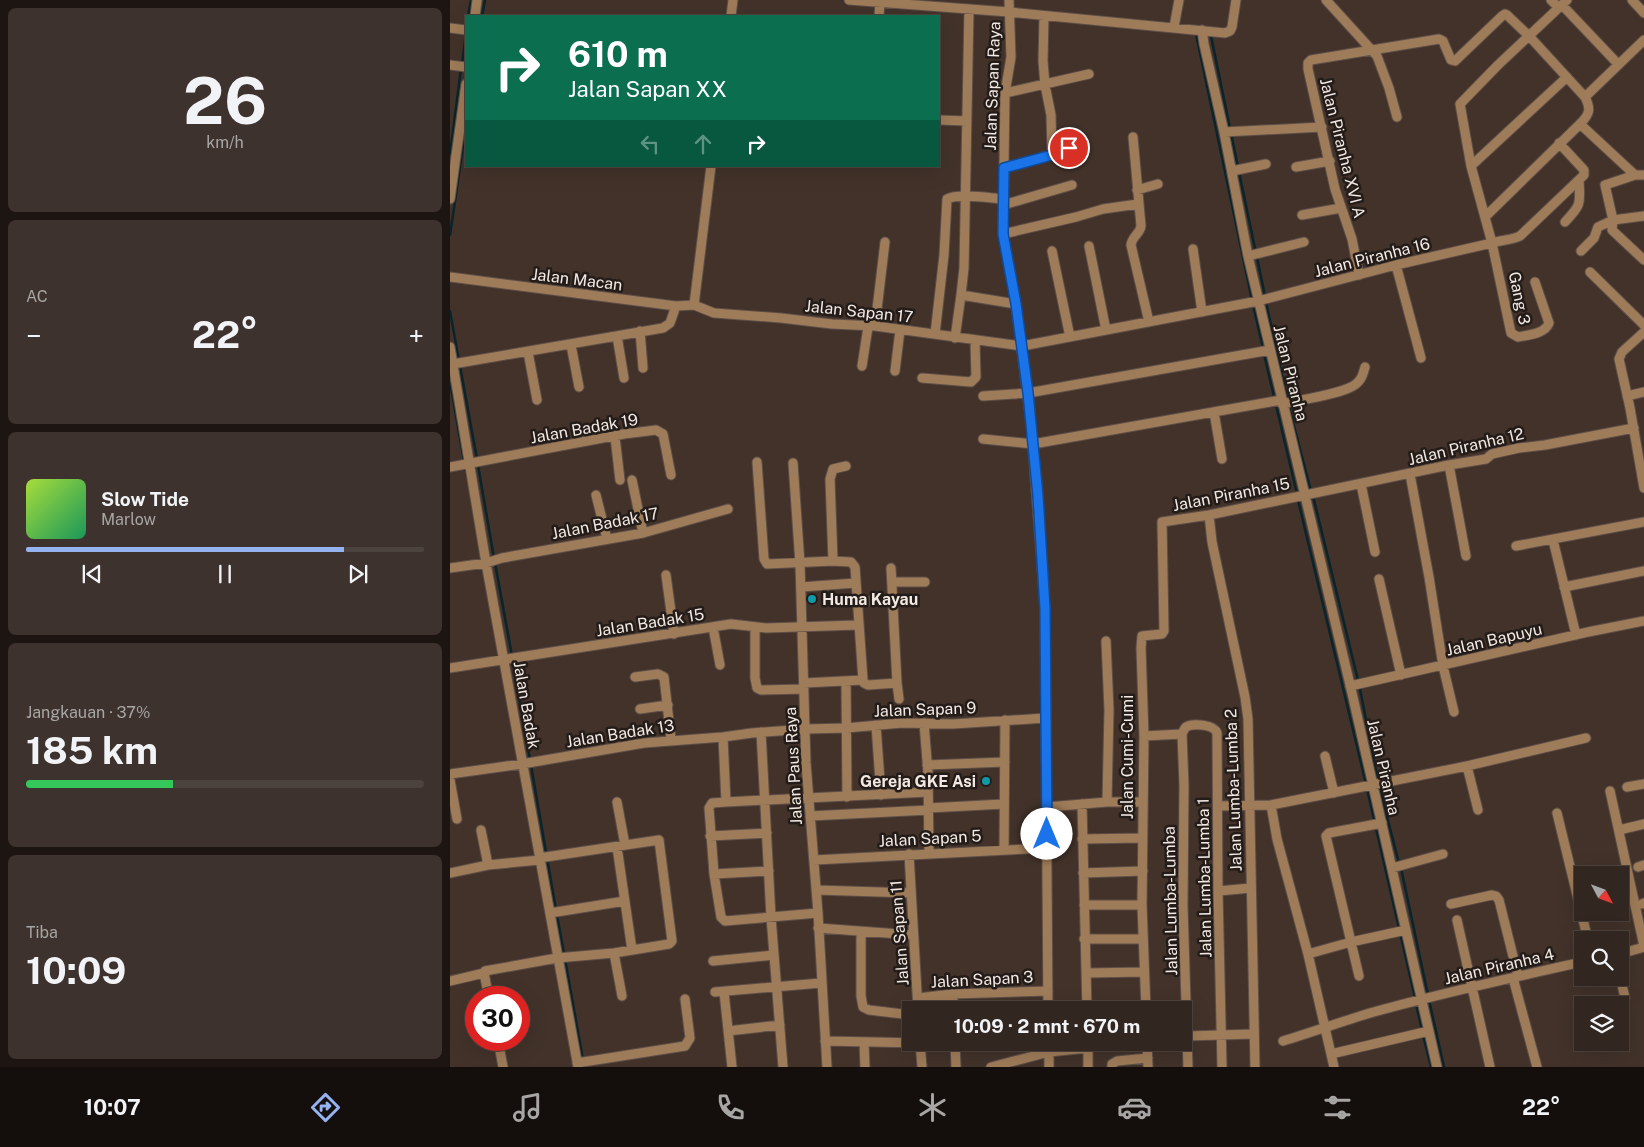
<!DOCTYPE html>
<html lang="id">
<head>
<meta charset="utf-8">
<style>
  :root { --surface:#322620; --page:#3d322d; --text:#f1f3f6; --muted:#a8a5a5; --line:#4d433e; --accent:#95b2f1 }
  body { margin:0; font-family:"Public Sans",sans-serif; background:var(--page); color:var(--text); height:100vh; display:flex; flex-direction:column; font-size:19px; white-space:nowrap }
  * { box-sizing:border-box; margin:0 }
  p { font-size:16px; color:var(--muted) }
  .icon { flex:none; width:28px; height:28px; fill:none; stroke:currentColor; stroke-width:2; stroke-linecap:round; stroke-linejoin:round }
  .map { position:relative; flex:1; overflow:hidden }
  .sheet { display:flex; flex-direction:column; gap:8px; padding:8px; background:#1c1512; width:450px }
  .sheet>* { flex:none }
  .guide { position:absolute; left:15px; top:15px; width:475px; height:152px; border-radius:0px; box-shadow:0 5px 20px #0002,0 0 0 1px var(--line); background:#0b6e4f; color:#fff; overflow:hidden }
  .needle { width:32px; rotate:131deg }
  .controls { position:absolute; left:1124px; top:866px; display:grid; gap:10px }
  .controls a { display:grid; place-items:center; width:55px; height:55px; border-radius:0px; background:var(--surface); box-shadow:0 5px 20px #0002,0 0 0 1px var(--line); font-size:25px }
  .speed { position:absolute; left:15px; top:986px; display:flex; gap:10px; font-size:25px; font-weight:700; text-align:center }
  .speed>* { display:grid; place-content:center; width:65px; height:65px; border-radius:50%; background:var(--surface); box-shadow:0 5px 20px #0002,0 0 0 1px var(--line); line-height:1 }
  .speed .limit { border:8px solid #d22; background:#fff; color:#111 }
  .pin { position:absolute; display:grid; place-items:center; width:42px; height:42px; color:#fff; margin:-21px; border:2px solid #fff; border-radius:50%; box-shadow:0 1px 5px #0007 }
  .me { position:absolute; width:55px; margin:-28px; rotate:0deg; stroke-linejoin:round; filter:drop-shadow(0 0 4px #0008) }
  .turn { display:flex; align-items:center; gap:18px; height:105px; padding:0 20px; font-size:22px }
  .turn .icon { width:65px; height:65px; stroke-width:2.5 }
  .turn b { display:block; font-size:35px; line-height:42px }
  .lanes { display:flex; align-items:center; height:48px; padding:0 20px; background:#0003; justify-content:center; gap:25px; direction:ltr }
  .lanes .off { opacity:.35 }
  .big { font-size:38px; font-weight:700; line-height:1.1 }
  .sheet .tile { flex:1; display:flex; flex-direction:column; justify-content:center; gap:8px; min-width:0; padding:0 18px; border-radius:8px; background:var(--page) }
  .sheet .dial { align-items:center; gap:0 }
  .dial b { font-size:65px; line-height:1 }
  .song { display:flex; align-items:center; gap:15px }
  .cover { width:60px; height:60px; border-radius:8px; background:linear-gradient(135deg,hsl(80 70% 55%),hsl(150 70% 35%)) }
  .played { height:5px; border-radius:2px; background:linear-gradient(90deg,var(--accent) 80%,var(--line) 80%) }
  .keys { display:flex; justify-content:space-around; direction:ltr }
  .heat { display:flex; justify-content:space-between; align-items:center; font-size:28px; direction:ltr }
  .charge { height:8px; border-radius:4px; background:linear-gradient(90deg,#34c759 37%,var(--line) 0) }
  .trip { position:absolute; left:452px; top:1001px; width:290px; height:50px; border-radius:0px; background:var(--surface); box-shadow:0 5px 20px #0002,0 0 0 1px var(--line); font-weight:700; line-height:50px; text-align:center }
  .tab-bar { display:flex; height:80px; justify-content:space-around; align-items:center; background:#140f0d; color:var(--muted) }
  .tab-bar .icon { width:35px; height:35px }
  .tab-bar .selected { color:var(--accent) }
  .tab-bar b { font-size:22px; color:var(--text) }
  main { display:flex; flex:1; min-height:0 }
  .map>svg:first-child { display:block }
</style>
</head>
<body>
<main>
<section class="sheet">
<div class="tile dial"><b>26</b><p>km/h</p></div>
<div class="tile"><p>AC</p>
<div class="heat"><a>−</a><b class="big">22°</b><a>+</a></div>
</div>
<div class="tile">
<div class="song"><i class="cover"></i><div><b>Slow Tide</b><p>Marlow</p></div></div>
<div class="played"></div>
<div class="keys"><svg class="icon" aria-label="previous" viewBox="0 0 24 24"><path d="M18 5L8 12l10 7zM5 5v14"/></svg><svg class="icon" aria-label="pause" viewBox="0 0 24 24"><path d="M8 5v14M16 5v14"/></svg><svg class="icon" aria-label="next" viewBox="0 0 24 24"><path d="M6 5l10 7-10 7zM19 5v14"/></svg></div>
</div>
<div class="tile"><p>Jangkauan · 37%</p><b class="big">185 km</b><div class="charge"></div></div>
<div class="tile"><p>Tiba</p><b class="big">10:09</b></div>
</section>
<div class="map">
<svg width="1194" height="1067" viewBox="0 0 1194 1067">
  <rect width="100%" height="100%" fill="#42322a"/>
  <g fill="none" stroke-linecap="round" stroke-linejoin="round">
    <!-- stream -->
    <path stroke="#09252b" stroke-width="2.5" d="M18 16 21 0
      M32 16 35 0
      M746 34 802 300
      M761 36 788 167
      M12 64 16 33
      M0 154 11 69
      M789 172 815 296
      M0 235 16 126
      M816 302 838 403 861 491
      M803 305 813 348
      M0 311 9 361
      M814 354 847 494
      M10 366 27 459
      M0 382 14 461
      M28 465 44 558
      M15 467 18 479
      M863 496 909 684 928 781
      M848 500 916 784
      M45 563 62 656
      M63 662 80 760
      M81 765 106 910
      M929 786 949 863
      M917 789 965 998
      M951 868 978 995
      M107 915 114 954
      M115 959 133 1060
      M979 1000 994 1067
      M966 1004 972 1030
      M973 1035 981 1067"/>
    <!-- minor casing -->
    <g stroke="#5e4f48" stroke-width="11">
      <path id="minor" d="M399 0 559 12 775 33 780 31 782 27 786 0
        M559 0 561 57 555 93 553 234 566 304 581 424 595 608 598 1010
        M876 0 927 56 939 88 947 117
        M1101 0 1109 8
        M1182 0 1194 13
        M1112 5 1168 64
        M519 9 514 268 511 295 566 304
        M25 16 27 0
        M281 16 283 0
        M429 16 430 2
        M594 16 593 61 595 85 601 115 602 155
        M724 27 729 0
        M0 28 16 30
        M752 30 754 44 774 132 798 256 902 693 987 1067
        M0 65 16 67
        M555 93 639 74
        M1135 97 1194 40
        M489 120 517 121
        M1130 124 1185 175
        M774 132 872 127
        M683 137 691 226C690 234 682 236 681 245L699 322
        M1109 143 1134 170V175L1070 236C1062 240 1051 240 1042 243L1021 166 1010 104 1048 65 1117 0
        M1021 166 1117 77
        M846 167 880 161
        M554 168 602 155 619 148
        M782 171 816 164
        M1194 175H1185L1155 185 1163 220 1162 230 1194 260
        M687 190 708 184
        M0 199 16 84
        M553 205 622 185
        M852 215 891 208
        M1115 222C1132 204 1130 204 1129 180
        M553 234 626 217 653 209 688 204
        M639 246 656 330
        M743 249 752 312
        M602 251 620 337
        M1131 251 1144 238 1148 227 1163 220 1194 216
        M798 256 854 242
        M946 265 971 358
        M1140 272 1194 325
        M909 275 902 239 885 189 858 69V63L861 60 989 39 993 41 1001 60 1005 61 1052 16 1055 14 1057 15 1079 36 1135 97C1141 109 1140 114 1130 124L1035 217
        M0 277 226 306 244 305 261 166
        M244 305 264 313 331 318 382 324 425 326 572 346 808 301 946 265 1042 243 1061 333 1068 337C1078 335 1095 334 1099 323L1085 282
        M425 326 435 242
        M190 331 193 368
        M1194 332 1172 352 1169 359 1180 408 1194 488
        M485 334 494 255 497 199C509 193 539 198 554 199
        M167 336 174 378
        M505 338 511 295
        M121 345 129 387
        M0 347 36 563 128 1067
        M78 352 87 400
        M3 364 213 328 220 323 226 306
        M412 366 418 327
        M445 371 450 330
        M472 378 521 382 526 377 525 341
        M533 396 578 393 820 350
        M1177 396 1194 392
        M832 404C849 400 894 394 906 384 912 379 913 374 915 367
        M764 412 772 459
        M165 437 170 480
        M533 439 583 444 831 400
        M307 462 314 559 317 564 383 561 401 562 405 567 413 680 414 683 418 685 447 683 441 568
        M343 463 350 564 356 763 368 913 377 1067
        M999 465 1016 556
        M0 467 174 434 206 430 213 434 221 475
        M960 474 979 577 993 666 1004 712
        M182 480 193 533
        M911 484 925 552
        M146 495 157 539
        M759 515 762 542 795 697 798 719 805 1067
        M1103 540 1126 635
        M1066 546 1194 522
        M383 561 380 479 383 469 396 466
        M0 568 36 563 52 558 193 533 278 509
        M216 575 224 634
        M929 579 951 675
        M442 582H475
        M351 587 406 583
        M1114 587 1194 571
        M407 602 443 599
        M263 627 270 665
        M305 627V678L307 688 311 690 354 689
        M656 641 659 710 657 802
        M0 668 281 624 316 628 408 625
        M185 677 208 674 214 677 221 739
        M396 681 397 797
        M354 683 413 680
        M447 683 449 699
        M900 686 1138 632 1194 621
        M190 709 218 705
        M474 723 478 773 479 853
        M426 725 431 795
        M311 732 321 917 333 1067
        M694 736 732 734
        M875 756 884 793
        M477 765 555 762
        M1017 766 1028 810
        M0 774 72 764 194 743 273 737
        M0 780 7 819
        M1177 787 1194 784
        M1160 791 1194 946
        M167 802 175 845
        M276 802 478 792
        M632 804 637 1010
        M768 806 821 805
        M597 807 657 802H693
        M478 808 554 804
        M1107 813 1138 940
        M360 816 479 810
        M31 830 38 865 90 860
        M1169 830 1194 824
        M260 836 317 833
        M632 839 692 838
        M167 847 182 950
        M554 850 555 720
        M459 854 468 1010
        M364 860 597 848
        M1188 867 1194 865
        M942 868 993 854
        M0 873 38 865
        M633 873 693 871
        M264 874 319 871
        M366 890 461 893
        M768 891 801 888
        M1001 904 1042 895 1046 896 1049 900 1068 976
        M1192 904 1194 903
        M634 905H692
        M100 913 175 901
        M368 913 275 921 271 917 264 874 259 808 262 803 276 802 273 737 302 733 356 729 396 728 452 723 503 724 595 718
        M1007 920 1040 1067
        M368 928 463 935
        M411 932V996L413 1007 419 1010 461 1015
        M634 939H693
        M164 953 172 996
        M858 954 827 839 821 805 1017 766 1136 738
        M1170 954 1194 947
        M263 961 324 955
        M636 973 694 972
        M909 976 876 836 879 833 932 823
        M1063 978 1087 1067
        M0 981 34 973
        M265 992 371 983
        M274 992 282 1067
        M503 994V1010
        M39 998 34 973 35 971 107 958 164 953 219 944 222 941 209 840 89 858
        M468 998 503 994 598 991
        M1157 1005 1171 1001 1175 998 1170 976
        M696 1010 692 905 694 736 691 648 692 636 712 634 714 631 712 522 759 515 999 465 1036 459 1042 454 1069 448 1095 445 1184 428
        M278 1031 330 1025
        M737 1036 804 1034
        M48 1040 53 1067
        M375 1041 470 1043
        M833 1041C862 1032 891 1022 920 1013 991 993 1061 978 1132 962
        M470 1042 472 1067
        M505 1042 506 1067
        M599 1042V1067
        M697 1042 698 1067
        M414 1043 415 1067
        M638 1043V1067
        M881 1054 979 1031
        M127 1063 235 1046 240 1038 235 999
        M541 1067 599 1052 638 1048
        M662 1067V1064L667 1061 698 1058
        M738 1067 733 906 734 785 732 734C733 732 734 729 736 727 742 723 764 724 767 733L768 891 772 1067
        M884 1067 858 954 901 942 956 930"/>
    </g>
    <!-- minor -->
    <use href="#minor" stroke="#9f7c59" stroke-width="9"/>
  </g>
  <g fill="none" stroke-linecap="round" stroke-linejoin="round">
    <!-- route casing -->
    <g stroke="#114b97" stroke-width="12">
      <path id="route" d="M597 834 595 608 588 496 578 393 566 304 553 234 554 168 602 155 619 148"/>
    </g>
    <!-- route -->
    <use href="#route" stroke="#1a73e8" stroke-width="9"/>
  </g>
  <!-- markers -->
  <g fill="#0f9aa8" stroke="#231c18" stroke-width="2">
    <circle cx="362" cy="599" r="5"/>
    <circle cx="536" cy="781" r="5"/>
  </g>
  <g text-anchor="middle" stroke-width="5" stroke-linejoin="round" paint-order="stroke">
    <!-- street labels -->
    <g font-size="16" fill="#f3e9e3" stroke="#231c18">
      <text transform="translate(542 86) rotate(-88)" y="6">Jalan Sapan Raya</text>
      <text transform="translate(893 148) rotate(76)" y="6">Jalan Piranha XVI A</text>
      <text transform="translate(922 257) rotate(-14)" y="6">Jalan Piranha 16</text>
      <text transform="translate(127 279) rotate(7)" y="6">Jalan Macan</text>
      <text transform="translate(1070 298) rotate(78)" y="6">Gang 3</text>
      <text transform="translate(409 311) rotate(6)" y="6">Jalan Sapan 17</text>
      <text transform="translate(841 373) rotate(76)" y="6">Jalan Piranha</text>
      <text transform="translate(134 428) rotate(-10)" y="6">Jalan Badak 19</text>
      <text transform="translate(1016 446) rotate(-13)" y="6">Jalan Piranha 12</text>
      <text transform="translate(781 494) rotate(-11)" y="6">Jalan Piranha 15</text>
      <text transform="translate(155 523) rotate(-11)" y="6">Jalan Badak 17</text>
      <text transform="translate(200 622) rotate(-9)" y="6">Jalan Badak 15</text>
      <text transform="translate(1044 639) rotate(-13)" y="6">Jalan Bapuyu</text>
      <text transform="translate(77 705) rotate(80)" y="6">Jalan Badak</text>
      <text transform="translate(475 709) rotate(-2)" y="6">Jalan Sapan 9</text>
      <text transform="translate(170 733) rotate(-9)" y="6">Jalan Badak 13</text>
      <text transform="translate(677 757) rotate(-90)" y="6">Jalan Cumi-Cumi</text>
      <text transform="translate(343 766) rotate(-93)" y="6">Jalan Paus Raya</text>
      <text transform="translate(934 767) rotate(77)" y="6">Jalan Piranha</text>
      <text transform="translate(783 790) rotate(-92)" y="6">Jalan Lumba-Lumba 2</text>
      <text transform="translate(480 838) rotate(-3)" y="6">Jalan Sapan 5</text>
      <text transform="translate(754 878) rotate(-91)" y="6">Jalan Lumba-Lumba 1</text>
      <text transform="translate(720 901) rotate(-91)" y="6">Jalan Lumba-Lumba</text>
      <text transform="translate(449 933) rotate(-94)" y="6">Jalan Sapan 11</text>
      <text transform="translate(1049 966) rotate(-13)" y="6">Jalan Piranha 4</text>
      <text transform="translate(532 979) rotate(-3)" y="6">Jalan Sapan 3</text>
    </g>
    <!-- poi labels -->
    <g font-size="16" font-weight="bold" fill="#f3e9e3" stroke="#231c18" text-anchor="start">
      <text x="372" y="605">Huma Kayau</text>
      <text x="526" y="787" text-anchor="end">Gereja GKE Asi</text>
    </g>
  </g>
</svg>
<div class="controls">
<a><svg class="needle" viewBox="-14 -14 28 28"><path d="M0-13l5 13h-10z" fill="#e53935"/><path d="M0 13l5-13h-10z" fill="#a8a5a5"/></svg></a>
<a><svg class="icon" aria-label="search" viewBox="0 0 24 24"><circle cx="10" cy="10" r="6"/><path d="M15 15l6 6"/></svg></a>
<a><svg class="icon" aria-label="layers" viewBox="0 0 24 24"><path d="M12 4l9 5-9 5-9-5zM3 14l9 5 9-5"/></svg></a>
</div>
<div class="speed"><div class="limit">30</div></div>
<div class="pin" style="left:619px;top:148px;background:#d93025"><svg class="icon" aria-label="arrive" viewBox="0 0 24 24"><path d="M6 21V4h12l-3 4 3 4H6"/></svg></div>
<svg class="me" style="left:597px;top:834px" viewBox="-20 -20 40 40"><circle r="19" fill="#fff"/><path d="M0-13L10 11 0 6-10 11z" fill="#1a73e8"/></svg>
<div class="trip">10:09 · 2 mnt · 670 m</div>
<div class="guide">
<div class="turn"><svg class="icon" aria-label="right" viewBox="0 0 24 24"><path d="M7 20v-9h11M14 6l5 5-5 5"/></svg><div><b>610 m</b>Jalan Sapan XX</div></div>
<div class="lanes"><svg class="icon off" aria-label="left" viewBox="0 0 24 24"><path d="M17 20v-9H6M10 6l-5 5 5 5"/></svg><svg class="icon off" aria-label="ahead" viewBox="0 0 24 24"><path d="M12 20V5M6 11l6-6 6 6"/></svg><svg class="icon" aria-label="right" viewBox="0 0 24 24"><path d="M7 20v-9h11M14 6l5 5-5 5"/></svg></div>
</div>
</div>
</main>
<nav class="tab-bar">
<b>10:07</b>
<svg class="icon selected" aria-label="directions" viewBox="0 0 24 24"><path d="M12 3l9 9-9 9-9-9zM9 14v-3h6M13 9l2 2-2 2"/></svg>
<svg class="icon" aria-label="music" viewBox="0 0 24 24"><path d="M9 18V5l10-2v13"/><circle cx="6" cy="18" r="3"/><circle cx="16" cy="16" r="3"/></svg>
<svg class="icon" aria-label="phone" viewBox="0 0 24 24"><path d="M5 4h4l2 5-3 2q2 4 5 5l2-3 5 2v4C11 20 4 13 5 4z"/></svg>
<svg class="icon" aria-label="climate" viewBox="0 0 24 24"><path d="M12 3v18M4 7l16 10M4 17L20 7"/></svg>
<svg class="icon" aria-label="car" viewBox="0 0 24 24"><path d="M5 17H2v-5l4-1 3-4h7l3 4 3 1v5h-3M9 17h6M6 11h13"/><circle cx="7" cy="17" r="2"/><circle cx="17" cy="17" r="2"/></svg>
<svg class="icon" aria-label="filters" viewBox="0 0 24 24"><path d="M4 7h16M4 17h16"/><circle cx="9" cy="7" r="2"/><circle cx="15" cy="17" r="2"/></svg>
<b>22°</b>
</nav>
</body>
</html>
